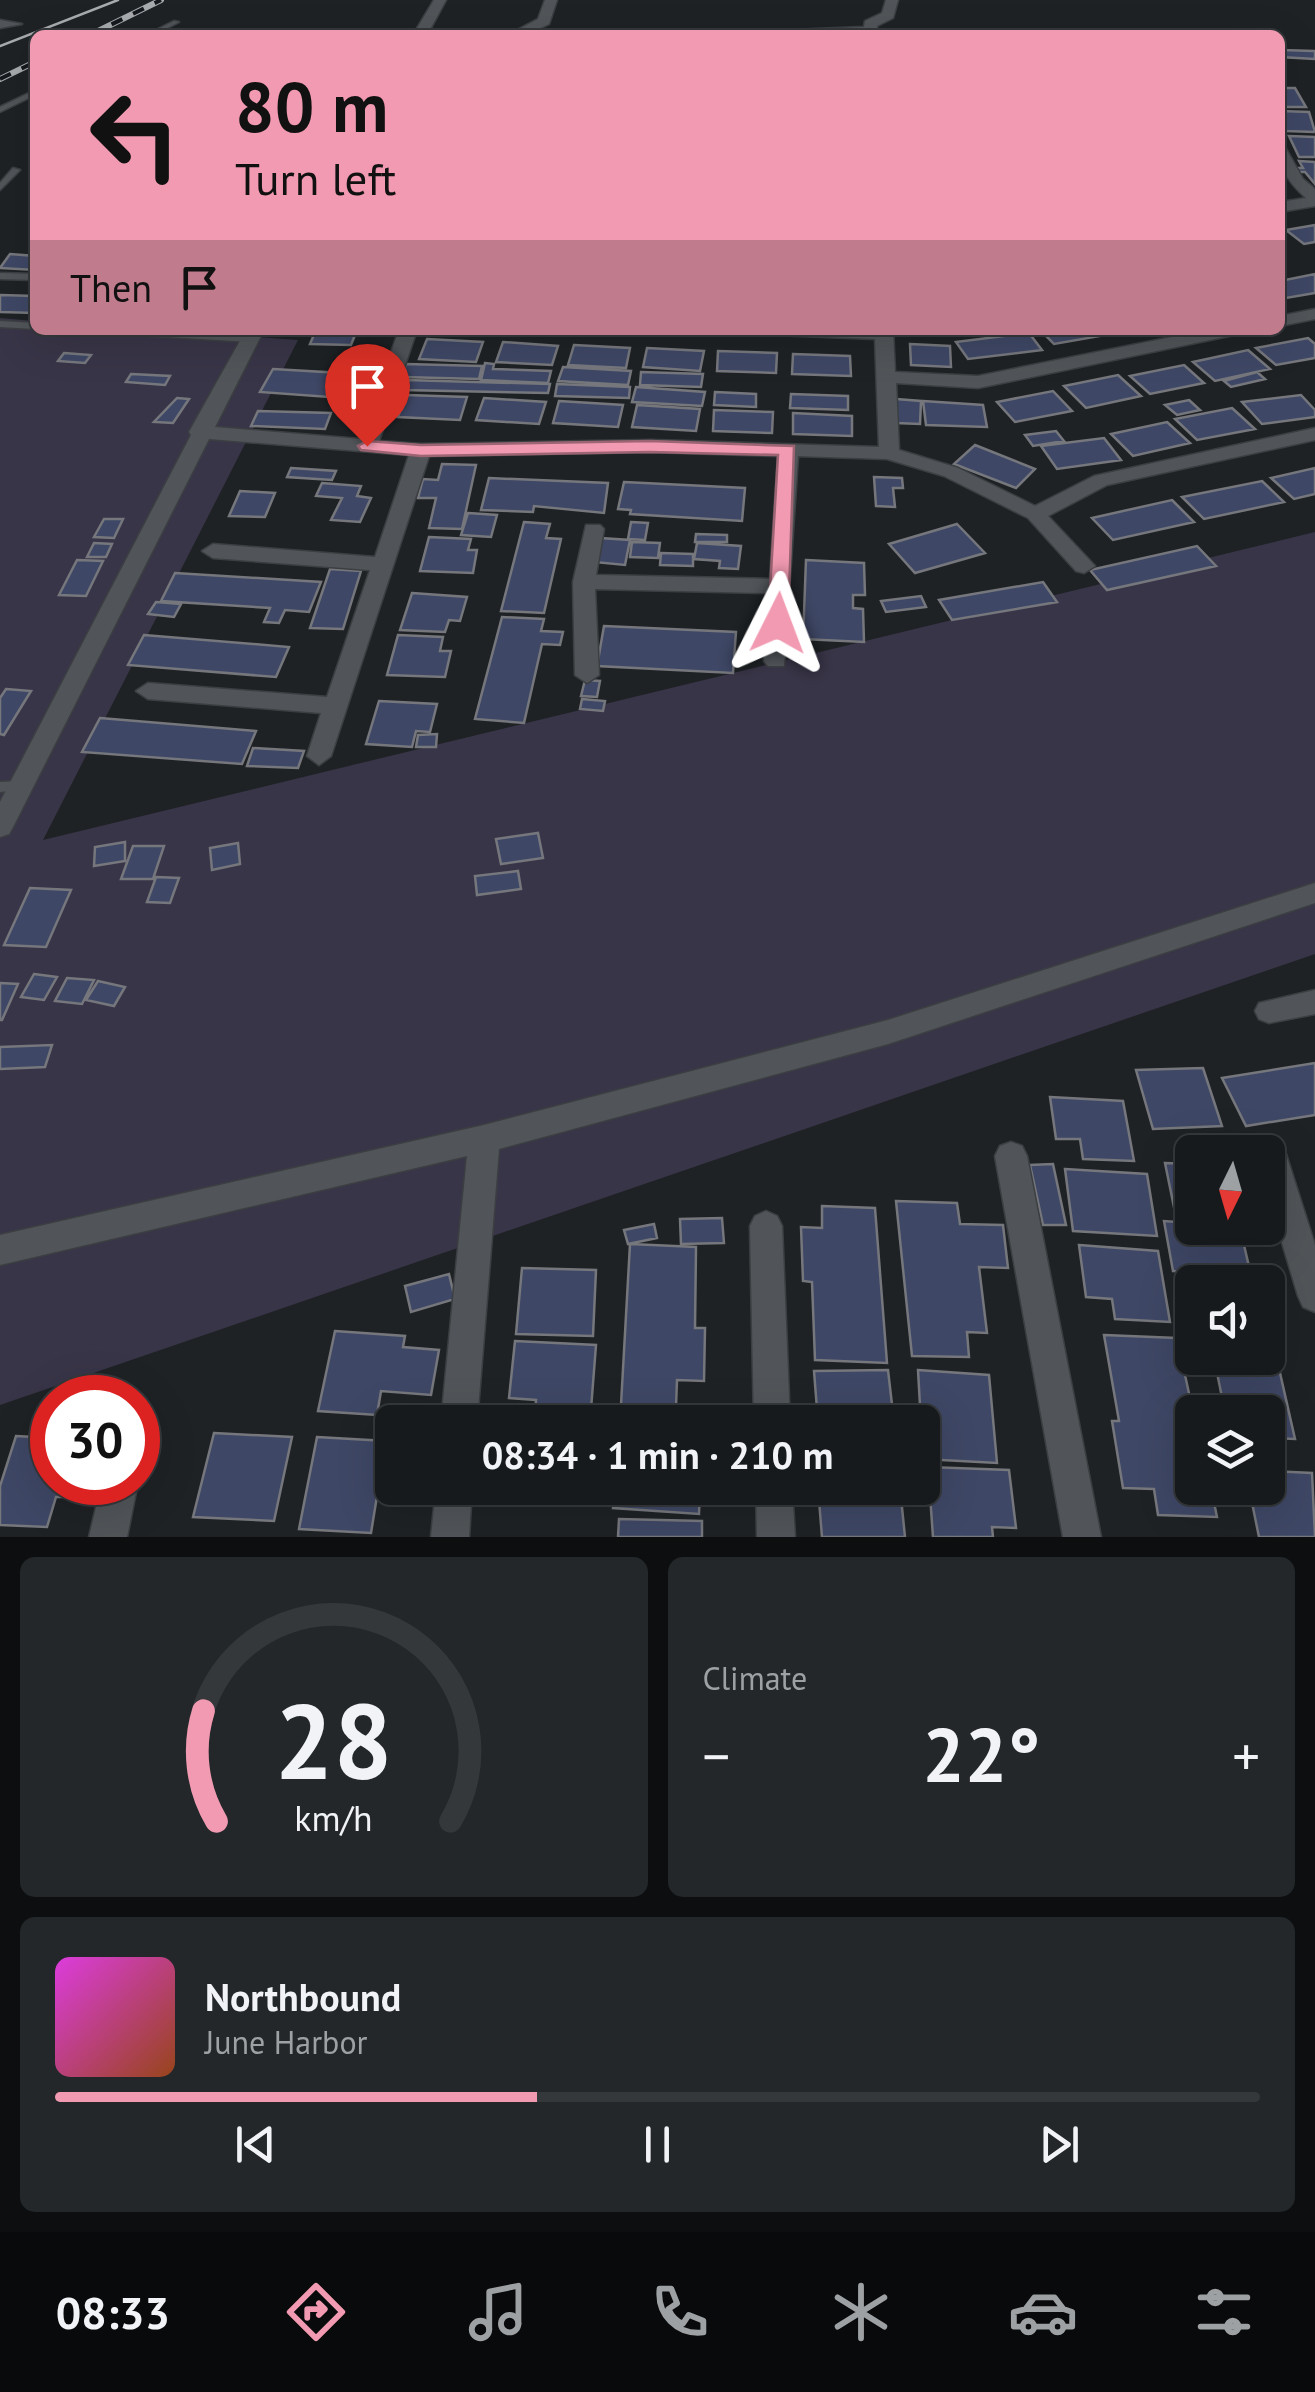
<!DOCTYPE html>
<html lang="en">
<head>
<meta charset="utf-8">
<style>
  :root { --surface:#161a1c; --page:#232729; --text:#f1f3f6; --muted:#9ea1a3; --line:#35383b; --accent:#f19ab1 }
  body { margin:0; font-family:"PT Sans",sans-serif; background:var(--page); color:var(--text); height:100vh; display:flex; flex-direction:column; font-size:38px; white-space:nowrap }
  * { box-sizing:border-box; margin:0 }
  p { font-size:32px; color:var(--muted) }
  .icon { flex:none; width:55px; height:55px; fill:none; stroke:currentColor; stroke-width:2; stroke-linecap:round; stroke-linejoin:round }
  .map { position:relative; height:1537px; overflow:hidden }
  .side { display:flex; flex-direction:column; gap:20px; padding:20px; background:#0c0e0f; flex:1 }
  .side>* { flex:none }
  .top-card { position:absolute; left:30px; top:30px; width:1255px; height:305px; border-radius:15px; box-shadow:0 10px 40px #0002,0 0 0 2px var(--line); background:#f19ab1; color:#111; overflow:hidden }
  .needle { width:65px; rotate:185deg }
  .controls { position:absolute; left:1175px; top:1135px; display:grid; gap:20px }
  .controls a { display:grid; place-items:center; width:110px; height:110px; border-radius:15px; background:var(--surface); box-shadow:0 10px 40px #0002,0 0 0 2px var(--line); font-size:50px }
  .speed { position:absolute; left:30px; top:1375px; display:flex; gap:20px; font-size:50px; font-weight:700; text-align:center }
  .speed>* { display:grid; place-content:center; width:130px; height:130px; border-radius:50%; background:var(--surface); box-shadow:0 10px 40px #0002,0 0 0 2px var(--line); line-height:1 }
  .speed .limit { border:15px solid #d22; background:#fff; color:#111 }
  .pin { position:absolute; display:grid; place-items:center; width:85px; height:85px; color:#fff; margin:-102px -42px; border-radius:50% 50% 50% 0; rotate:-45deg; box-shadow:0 0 10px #0007 }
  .pin .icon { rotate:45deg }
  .me { position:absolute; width:110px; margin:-55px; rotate:3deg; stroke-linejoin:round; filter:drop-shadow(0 0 8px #0008) }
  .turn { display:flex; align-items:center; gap:35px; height:210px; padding:0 40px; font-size:45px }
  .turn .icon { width:130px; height:130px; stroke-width:2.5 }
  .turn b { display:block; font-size:70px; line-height:85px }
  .then { display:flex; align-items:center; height:95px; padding:0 40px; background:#0003; gap:20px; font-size:38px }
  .big { font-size:75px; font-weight:700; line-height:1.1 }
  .side .widget { flex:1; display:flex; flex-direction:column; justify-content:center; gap:15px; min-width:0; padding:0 35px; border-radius:15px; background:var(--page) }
  .side .dial { align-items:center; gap:0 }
  .dial svg { height:260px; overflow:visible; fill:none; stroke:var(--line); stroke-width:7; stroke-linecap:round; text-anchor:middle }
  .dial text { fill:var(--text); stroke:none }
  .song { display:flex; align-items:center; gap:30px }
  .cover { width:120px; height:120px; border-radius:15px; background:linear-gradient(135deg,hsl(300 70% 55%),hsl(20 70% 35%)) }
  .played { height:10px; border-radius:5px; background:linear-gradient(90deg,var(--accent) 40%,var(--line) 40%) }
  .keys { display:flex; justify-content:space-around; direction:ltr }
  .heat { display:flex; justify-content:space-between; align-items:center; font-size:55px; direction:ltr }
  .side .tiles { flex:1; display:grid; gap:20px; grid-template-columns:1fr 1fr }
  .widget:last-child { grid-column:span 2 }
  .trip { position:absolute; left:375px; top:1405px; width:565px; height:100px; border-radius:15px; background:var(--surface); box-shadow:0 10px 40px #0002,0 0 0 2px var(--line); font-weight:700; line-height:100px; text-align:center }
  .tabs { display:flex; height:160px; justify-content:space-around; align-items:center; background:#090a0b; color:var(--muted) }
  .tabs .icon { width:70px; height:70px }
  .tabs .current { color:var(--accent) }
  .tabs b { font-size:45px; color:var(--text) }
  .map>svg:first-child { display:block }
</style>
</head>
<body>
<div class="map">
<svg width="1315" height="1537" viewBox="0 0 1315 1537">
  <rect width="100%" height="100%" fill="#1e2225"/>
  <!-- green -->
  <path fill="#393548" d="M0 318 35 321V330H164L298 340 43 840 1315 532V954L0 1405Z"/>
  <!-- building -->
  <path fill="#3e4765" stroke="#75777c" stroke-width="2.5" d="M1280 50 1315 51V59L1280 57Z
    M1280 88H1295L1306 107H1280Z
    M1280 111 1309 112 1315 132 1286 131Z
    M1289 136 1315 137V157H1299Z
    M1299 161 1315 162V184L1305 172H1294L1292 168H1303Z
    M1315 225V242L1304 244 1286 230Z
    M10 254 35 256V270L0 268Z
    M1315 274V293L1286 298 1280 294V281Z
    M0 295 35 296V313L0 312Z
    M316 330H357L351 345 310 344Z
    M1040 330H1121L1123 332 1054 344Z
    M1029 333 1042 350 968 359 956 342Z
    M1308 338 1315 344V358L1276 365 1256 348Z
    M427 339 483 342 476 362 419 359Z
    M503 342 558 346 552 365 496 362Z
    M910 344 950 346 951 367 911 365Z
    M574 345 630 348 626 368 568 365Z
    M647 348 704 351 700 371 643 367Z
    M1248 350 1270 369 1215 381 1193 362Z
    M718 351 777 353 776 373 717 371Z
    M64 353 91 355 85 363 58 361Z
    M793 354 850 356 851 376 792 374Z
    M485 363 494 364 493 369 551 371 548 383 481 380Z
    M406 364 482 366 479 379 402 377Z
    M1184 365 1204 383 1150 394 1130 376Z
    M563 367 631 371 628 385 558 381Z
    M273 369 341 373 329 397 260 392Z
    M641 372 703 374 701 387 640 385Z
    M1257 372 1265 379 1231 387 1224 381Z
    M131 374 170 376 165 385 126 382Z
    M1118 375 1141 396 1086 408 1064 386Z
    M406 380 550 384 548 393 403 390Z
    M557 384 630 387 629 398 555 396Z
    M636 387 705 392 702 406 632 402Z
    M1053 391 1072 411 1015 422 997 402Z
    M715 392 756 394V407L714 405Z
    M791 394 848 396V410L790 408Z
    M406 395 467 397 460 420 398 417Z
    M1301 395 1315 410V417L1262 424 1242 402Z
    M177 398 189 399 173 423 154 422Z
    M484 398 546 402 539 424 476 420Z
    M896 399 921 401 920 424 896 423Z
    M1189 400 1200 410 1177 415 1165 405Z
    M559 401 623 405 618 427 553 423Z
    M923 401 983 405 987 427 926 425Z
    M637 405 700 409 696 431 632 427Z
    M1232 408 1255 429 1197 440 1175 419Z
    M714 410 773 412 772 433 713 431Z
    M258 411 331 413 325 429 251 426Z
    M793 413 852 416V436L793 434Z
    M1167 422 1190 443 1133 456 1111 434Z
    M1056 431 1064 441 1033 446 1025 435Z
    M1104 438 1121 460 1057 469 1041 446Z
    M975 445 1035 469 1016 488 954 464Z
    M442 464 476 465 462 529 429 528 436 498H418L423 479 438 480Z
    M291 468 336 471 332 480 287 477Z
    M1315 468V494L1294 499 1271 478Z
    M874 477 902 478 903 488H893L895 507 876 506Z
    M489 478 608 483 604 513 534 506 533 512 481 510Z
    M1262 481 1284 502 1204 519 1182 497Z
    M624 482 745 488 742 521 630 514 631 510 618 509Z
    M322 483 361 486 357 496 371 498 360 522 331 520 342 498 316 496Z
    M240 491 275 493 265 517 229 516Z
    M1172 500 1194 522 1113 540 1092 518Z
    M468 513 497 515 491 537 461 535Z
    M104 519H123L114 538 94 537Z
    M524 522 550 524 546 538 561 539 544 613 501 611Z
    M631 522 648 523 645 540 628 539Z
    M957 524 985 553 915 573 889 544Z
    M696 534 727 535V542H695Z
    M429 537 471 539 468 550H477L473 573 420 571Z
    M600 538 630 540 625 565 594 562Z
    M632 542 660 543 658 558 630 557Z
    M94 543 112 544 106 557H87Z
    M697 543 741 546 738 569 719 568 720 561 694 559Z
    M1197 546 1216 566 1107 590 1090 570Z
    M661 553 693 554V566L660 565Z
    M77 560 103 561 86 596 59 595Z
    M806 560 864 563 865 595H853V608L863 609 864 642 803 639Z
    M330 569 361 571 343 629 310 628Z
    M175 573 321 582 309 612 285 610 279 623 264 622 270 608 161 601Z
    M1043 582 1057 602 952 620 939 600Z
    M412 593 467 597 460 621 449 620 445 632 400 630Z
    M921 596 926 607 886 612 881 601Z
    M156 602 181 604 174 617 148 614Z
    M502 617 544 619 541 631 563 632 560 645 542 644 524 723 475 719Z
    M604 626 736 632 733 673 597 666Z
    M144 635 289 647 276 677 128 665Z
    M398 635 443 637 440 651H451L445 677 387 675Z
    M585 680 600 681 597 697 581 696Z
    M6 689 31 691 4 735 0 734V698Z
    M582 699 605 701 603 711 580 709Z
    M379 701 437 704 430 732 416 731 412 747 366 744Z
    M100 718 256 731 242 764 82 752Z
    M437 734 436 747H416L418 735Z
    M253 748 304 751 298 768 247 766Z
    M538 833 543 858 501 864 496 839Z
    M125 842V861L94 866 95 847Z
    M238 843 240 864 212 870 210 848Z
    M133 846H164L153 879H121Z
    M518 871 521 889 477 895 475 876Z
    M156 877 179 878 170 903 147 902Z
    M30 888 71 890 46 947 4 945Z
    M34 974 57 977 44 1000 21 997Z
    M67 978 94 980 82 1004 55 1001Z
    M98 981 125 987 114 1006 86 1000Z
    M0 983 18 984 2 1020H0Z
    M52 1045 45 1067 0 1069V1047Z
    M1315 1063V1115L1246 1126 1222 1078Z
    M1203 1068 1222 1126 1153 1129 1136 1070Z
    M1050 1097 1123 1101 1134 1161 1083 1159 1080 1139H1056Z
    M1165 1163 1192 1164V1228H1240L1251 1275 1173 1271 1164 1221 1177 1222Z
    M1053 1164 1066 1225H1043L1030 1165Z
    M1065 1169 1147 1174 1157 1236 1073 1231Z
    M896 1201 957 1203 960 1224 1003 1225 1008 1268 979 1267 987 1333 967 1332 969 1357 912 1356Z
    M822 1206 875 1208 887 1363 815 1360 812 1282 803 1281 801 1227 822 1228Z
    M722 1218 724 1243 681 1244 680 1219Z
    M654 1224 657 1238 628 1244 624 1230Z
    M630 1244 696 1247 695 1328H705L704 1381 677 1380 676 1407 621 1405Z
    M1079 1245 1158 1251 1170 1322 1115 1319 1112 1299 1086 1297Z
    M522 1268 596 1270 593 1336 516 1334Z
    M449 1274 455 1299 411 1312 405 1286Z
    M1268 1320 1295 1439 1268 1438V1412H1225L1214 1358H1268Z
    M335 1331 405 1336 403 1347 439 1350 431 1395 381 1391 377 1415 318 1411Z
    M1104 1335 1177 1338 1193 1412 1192 1488H1211L1217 1517 1158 1515 1154 1489 1123 1488 1112 1421H1119Z
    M515 1341 596 1345 590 1422H534L536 1400 509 1398Z
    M888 1370 894 1422H818L814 1371Z
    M918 1370 989 1375 997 1463 923 1459Z
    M214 1433 292 1437 274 1521 193 1517Z
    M16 1436 52 1438V1482H82L78 1497H56L47 1527 0 1525V1486Z
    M317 1437 386 1441 371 1533 299 1529Z
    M928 1467 1009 1470 1016 1528 992 1527 993 1537H933Z
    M1268 1471 1312 1473 1315 1537H1259L1249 1488H1268Z
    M394 1488H425L422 1504 391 1502Z
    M615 1488H700L699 1514 613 1508Z
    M818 1488H900L905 1537H822Z
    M619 1519 702 1521V1537H618Z"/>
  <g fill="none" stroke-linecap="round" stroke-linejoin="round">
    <!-- service casing -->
    <g stroke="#3c3f42" stroke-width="3">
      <path id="service" d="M174 21 179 22 154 35H146Z
        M35 90V95L0 112V107Z
        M13 168 20 170 0 190V183Z
        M0 273 35 274V280L0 279Z
        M0 321 35 323V329L0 327Z
        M98 330H147L250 336 255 339 250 342 103 333Z
        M21 781 27 786 25 789 0 792V782Z"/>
    </g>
    <!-- minor casing -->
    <g stroke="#3c3f42" stroke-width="3">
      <path id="minor" d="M434 0H446L427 35H413Z
        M545 0H557L549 24 526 35H508L538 19Z
        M886 0H898L893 18 877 26 878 35H762L769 31 864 27 865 21 882 13Z
        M0 20 22 24 0 28Z
        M1280 145 1285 147 1303 179 1315 189V206L1280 212V202L1306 198C1288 182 1280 170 1280 145Z
        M1315 309V319L1280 326V316Z
        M246 330H264L215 427 360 439 399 330H417L379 441 421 444 651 440 879 447 875 339 777 335 768 330H893L895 372 978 376 1207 330H1243L1234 335 978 388 896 383 899 450 958 468 1035 506 1094 476 1315 428V440L1107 485 1048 516 1095 566 1084 573 1076 571 1028 518 944 476 887 459 798 456 784 666H768L764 661 769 593 595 589 599 675 587 683 575 675 573 582 586 525H600L604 529 596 575 770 579 778 456 651 452 429 456 331 756 319 765 307 756 321 713 148 699 136 691 148 683 327 697 370 570 213 558 202 551 213 544 375 557 409 455 209 439 13 827 9 834 0 837V802L191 435 189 432Z
        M1315 883V903L888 1044 499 1149 477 1422H441L467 1156 0 1265V1235L484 1125 888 1020Z
        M1315 990V1014L1269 1023 1259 1019 1255 1011 1259 1003Z
        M1269 1137 1280 1141 1285 1151 1315 1245V1312L1303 1307 1298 1296 1268 1196V1152L1253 1151 1258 1141Z
        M1011 1142 1022 1146 1027 1156 1101 1537H1063L995 1156 1000 1146Z
        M766 1211 777 1216 782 1226 790 1422H754L750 1226 755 1216Z
        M138 1480V1482L127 1537H89L102 1482Z
        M436 1488H472L469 1537H431Z
        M756 1488H792L795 1537H757Z"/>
    </g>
    <!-- service -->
    <use href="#service" fill="#515559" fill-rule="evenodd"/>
    <!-- minor -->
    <use href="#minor" fill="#515559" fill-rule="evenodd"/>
    <!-- tram -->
    <path stroke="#a8abae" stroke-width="2.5" d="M0 46 118 0"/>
    <!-- rail casing -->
    <g stroke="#a8abae" stroke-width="6">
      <path id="rail" d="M90 35 161 0
        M0 79 35 62"/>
    </g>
    <!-- rail -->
    <use href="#rail" stroke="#15181c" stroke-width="4" stroke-dasharray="12" stroke-linecap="butt"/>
  </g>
  <!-- route -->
  <path fill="#f19ab1" stroke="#9d6473" stroke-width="2.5" d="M367 441 421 445 650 441 794 446 788 623 778 630 768 623 778 455 650 452 421 456 361 450 358 446Z"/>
</svg>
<div class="controls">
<a><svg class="needle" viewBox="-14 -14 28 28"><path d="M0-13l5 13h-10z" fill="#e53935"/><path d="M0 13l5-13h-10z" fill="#9ea1a3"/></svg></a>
<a><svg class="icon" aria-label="sound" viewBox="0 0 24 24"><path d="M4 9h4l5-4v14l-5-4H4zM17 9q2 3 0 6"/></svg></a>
<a><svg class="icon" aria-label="layers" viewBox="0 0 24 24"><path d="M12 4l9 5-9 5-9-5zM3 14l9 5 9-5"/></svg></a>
</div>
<div class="speed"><div class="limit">30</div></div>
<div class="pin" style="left:367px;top:446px;background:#d93025"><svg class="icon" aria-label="arrive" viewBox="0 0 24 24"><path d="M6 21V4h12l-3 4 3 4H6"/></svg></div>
<svg class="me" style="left:778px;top:623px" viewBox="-20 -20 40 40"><path d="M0-17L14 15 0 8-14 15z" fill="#f19ab1" stroke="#fff" stroke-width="4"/></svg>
<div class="trip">08:34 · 1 min · 210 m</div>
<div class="top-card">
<div class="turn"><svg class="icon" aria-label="left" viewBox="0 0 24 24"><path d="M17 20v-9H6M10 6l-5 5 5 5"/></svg><div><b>80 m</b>Turn left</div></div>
<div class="then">Then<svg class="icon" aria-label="arrive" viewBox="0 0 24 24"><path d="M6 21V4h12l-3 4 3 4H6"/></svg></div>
</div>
</div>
<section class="side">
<div class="tiles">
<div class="widget dial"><svg viewBox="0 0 100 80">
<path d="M14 69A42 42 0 1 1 86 69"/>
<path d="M14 69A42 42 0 0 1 10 35" stroke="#f19ab1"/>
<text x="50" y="56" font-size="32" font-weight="700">28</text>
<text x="50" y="72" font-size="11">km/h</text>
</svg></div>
<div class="widget"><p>Climate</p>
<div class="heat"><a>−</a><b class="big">22°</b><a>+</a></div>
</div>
<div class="widget">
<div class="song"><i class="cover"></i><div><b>Northbound</b><p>June Harbor</p></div></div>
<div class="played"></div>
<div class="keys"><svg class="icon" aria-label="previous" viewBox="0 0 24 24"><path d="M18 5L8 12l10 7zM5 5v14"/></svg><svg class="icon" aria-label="pause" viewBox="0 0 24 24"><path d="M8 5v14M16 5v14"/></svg><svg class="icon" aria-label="next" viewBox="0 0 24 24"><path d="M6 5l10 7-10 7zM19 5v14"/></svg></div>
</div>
</div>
</section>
<nav class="tabs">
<b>08:33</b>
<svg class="icon current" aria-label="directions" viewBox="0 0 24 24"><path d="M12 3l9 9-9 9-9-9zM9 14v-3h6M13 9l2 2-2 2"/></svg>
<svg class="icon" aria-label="music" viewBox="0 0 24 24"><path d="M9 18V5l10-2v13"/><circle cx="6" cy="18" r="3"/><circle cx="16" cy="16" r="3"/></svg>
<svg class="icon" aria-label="phone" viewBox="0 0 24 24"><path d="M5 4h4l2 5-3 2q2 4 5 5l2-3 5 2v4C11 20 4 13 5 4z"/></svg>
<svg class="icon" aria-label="climate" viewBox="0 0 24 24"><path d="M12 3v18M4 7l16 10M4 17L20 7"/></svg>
<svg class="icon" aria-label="car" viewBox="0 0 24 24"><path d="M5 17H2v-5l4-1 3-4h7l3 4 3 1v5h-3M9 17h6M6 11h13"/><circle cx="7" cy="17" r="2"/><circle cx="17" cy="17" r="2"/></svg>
<svg class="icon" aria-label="filters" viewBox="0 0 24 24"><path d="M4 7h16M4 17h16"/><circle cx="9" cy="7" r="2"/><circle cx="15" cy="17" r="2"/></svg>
</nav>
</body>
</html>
